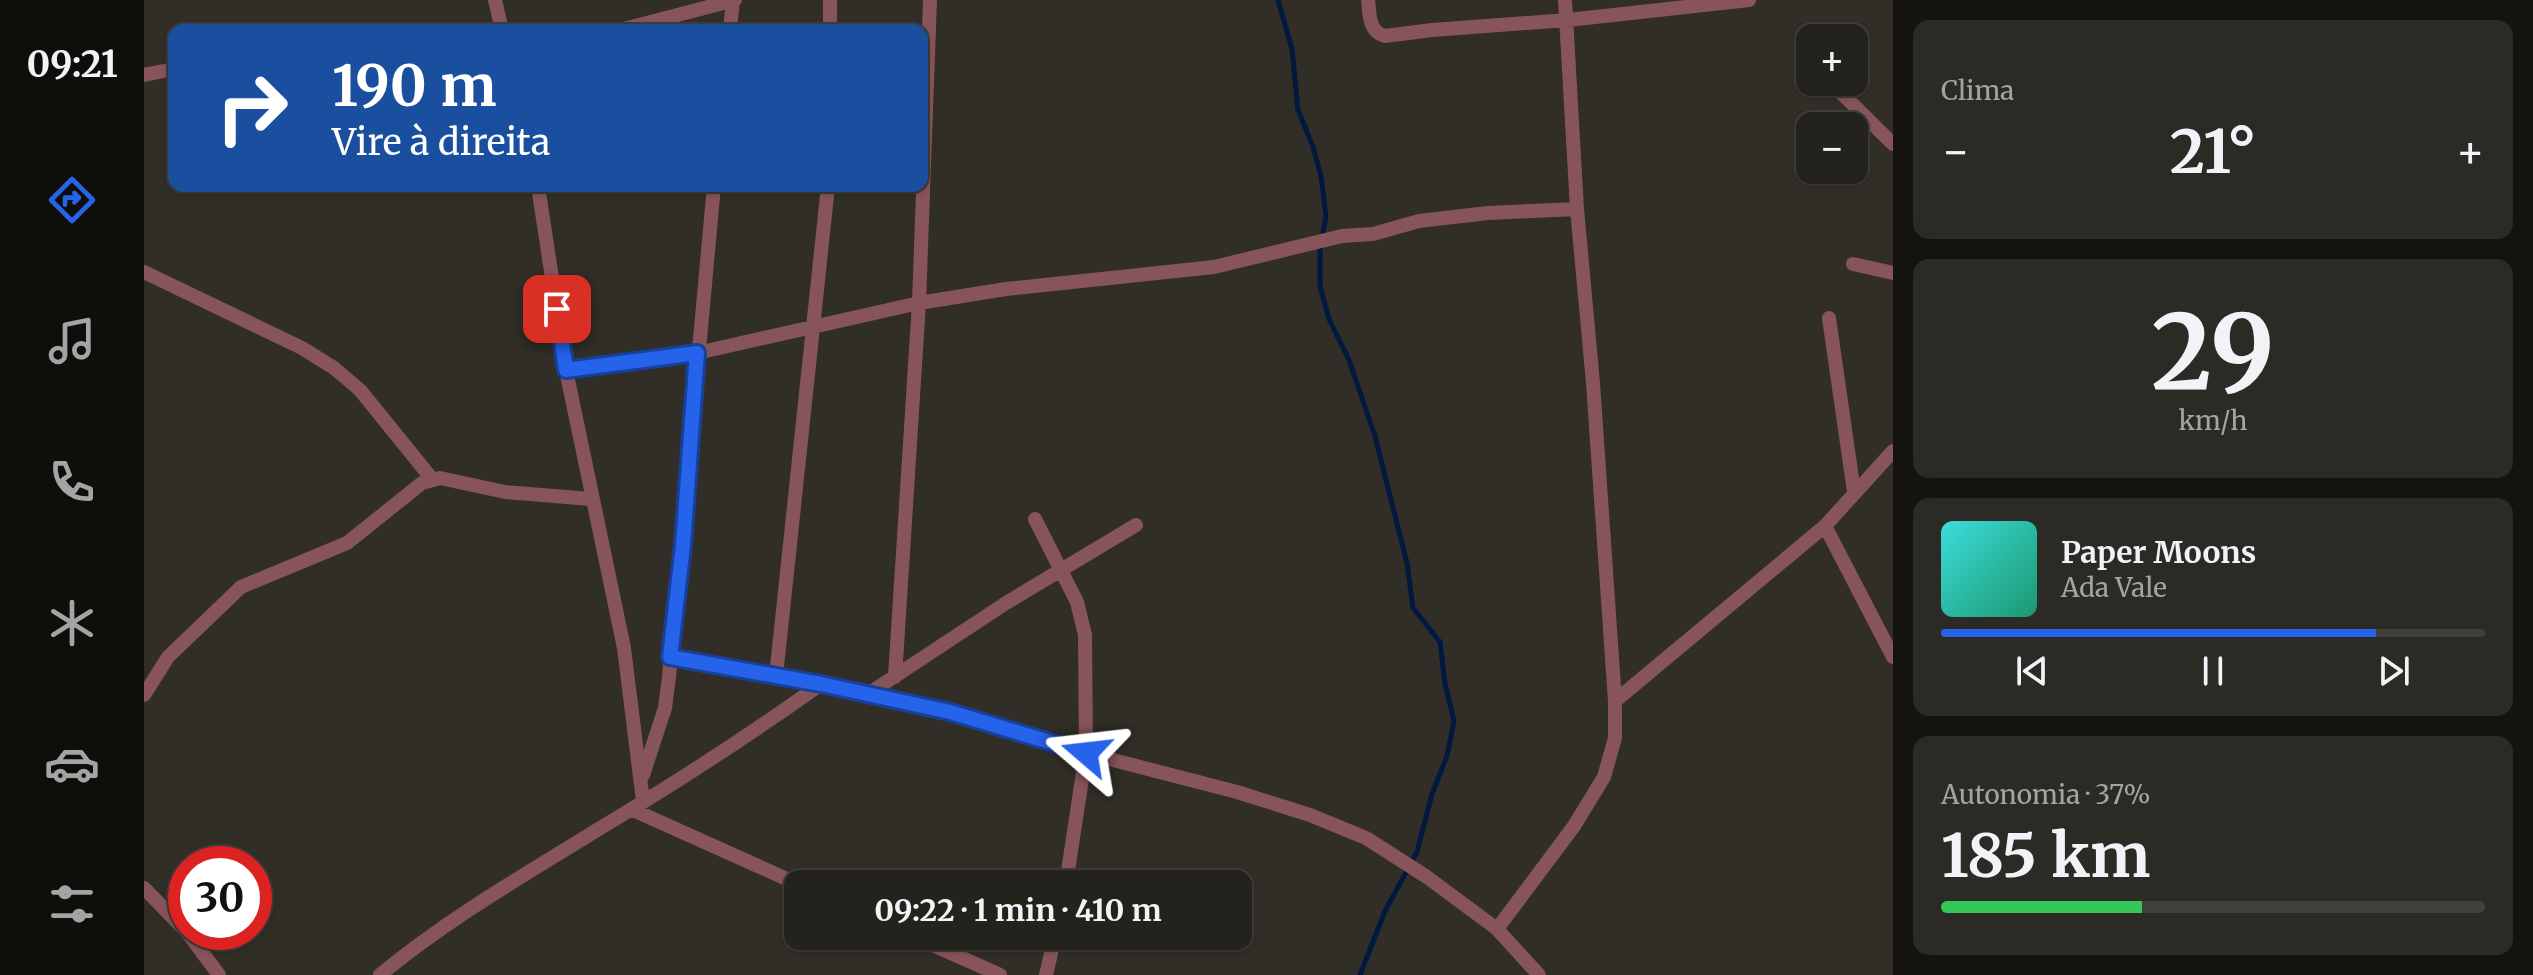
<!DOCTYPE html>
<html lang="pt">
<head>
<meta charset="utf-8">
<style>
  :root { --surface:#24221c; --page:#2c2a25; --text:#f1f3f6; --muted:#a3a4a3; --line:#413f3b; --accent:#2563eb }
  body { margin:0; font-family:Merriweather,serif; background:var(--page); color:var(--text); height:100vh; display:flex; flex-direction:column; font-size:30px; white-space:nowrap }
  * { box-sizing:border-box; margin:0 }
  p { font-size:26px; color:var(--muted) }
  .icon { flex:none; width:44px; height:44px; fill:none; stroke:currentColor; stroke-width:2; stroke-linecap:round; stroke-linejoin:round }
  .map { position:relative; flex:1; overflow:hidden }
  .sheet { display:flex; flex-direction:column; gap:20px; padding:20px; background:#14130f; width:640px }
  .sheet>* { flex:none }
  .hud { position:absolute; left:24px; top:24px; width:760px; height:168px; border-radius:16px; box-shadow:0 2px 6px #0004,0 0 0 2px var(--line); background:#1a4fa0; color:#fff; overflow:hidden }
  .tools { position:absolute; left:1652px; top:24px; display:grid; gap:16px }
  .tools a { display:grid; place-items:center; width:72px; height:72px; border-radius:16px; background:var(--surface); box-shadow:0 2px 6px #0004,0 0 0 2px var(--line); font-size:40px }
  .speed { position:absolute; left:24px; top:846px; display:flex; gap:16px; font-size:40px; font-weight:700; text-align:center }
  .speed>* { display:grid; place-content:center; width:104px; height:104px; border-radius:50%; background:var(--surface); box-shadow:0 2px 6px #0004,0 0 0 2px var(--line); line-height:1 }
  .speed .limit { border:12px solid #d22; background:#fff; color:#111 }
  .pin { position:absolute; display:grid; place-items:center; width:68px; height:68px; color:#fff; margin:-34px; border-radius:16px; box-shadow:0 4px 12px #0006 }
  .me { position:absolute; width:88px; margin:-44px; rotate:287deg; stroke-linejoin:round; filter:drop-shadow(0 0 6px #0008) }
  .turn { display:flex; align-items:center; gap:28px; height:168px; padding:0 32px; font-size:36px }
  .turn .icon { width:104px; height:104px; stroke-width:2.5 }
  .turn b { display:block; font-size:56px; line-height:68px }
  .big { font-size:60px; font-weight:700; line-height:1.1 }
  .sheet .widget { flex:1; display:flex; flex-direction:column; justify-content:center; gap:12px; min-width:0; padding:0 28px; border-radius:16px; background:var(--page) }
  .sheet .dial { align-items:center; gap:0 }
  .dial b { font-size:104px; line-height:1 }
  .song { display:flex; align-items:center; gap:24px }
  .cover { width:96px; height:96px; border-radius:12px; background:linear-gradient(135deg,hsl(180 70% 55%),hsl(160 70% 35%)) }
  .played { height:8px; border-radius:4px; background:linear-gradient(90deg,var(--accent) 80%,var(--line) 80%) }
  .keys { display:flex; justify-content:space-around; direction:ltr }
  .heat { display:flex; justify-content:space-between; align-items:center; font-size:44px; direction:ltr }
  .charge { height:12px; border-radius:6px; background:linear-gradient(90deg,#34c759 37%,var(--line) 0) }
  .trip { position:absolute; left:640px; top:870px; width:468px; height:80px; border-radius:16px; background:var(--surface); box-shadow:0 2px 6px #0004,0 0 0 2px var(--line); font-weight:700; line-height:80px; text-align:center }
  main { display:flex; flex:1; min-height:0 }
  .dock { display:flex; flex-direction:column; width:144px; justify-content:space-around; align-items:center; background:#0e0e0b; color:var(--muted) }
  .dock .icon { width:56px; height:56px }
  .dock .current { color:var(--accent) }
  .dock b { font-size:36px; color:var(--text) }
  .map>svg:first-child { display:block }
</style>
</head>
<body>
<main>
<nav class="dock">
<b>09:21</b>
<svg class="icon current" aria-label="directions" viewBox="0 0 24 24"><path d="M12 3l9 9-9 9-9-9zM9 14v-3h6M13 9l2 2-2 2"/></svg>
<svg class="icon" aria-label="music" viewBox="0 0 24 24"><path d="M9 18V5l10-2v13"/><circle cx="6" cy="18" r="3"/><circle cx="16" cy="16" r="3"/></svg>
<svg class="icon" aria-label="phone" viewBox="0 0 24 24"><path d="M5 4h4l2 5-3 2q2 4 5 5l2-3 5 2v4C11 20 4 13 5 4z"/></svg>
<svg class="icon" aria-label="climate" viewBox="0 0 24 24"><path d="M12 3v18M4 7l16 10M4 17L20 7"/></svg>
<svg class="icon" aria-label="car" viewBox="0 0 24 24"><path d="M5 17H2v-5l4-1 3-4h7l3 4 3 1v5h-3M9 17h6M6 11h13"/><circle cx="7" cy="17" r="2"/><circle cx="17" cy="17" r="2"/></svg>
<svg class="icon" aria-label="filters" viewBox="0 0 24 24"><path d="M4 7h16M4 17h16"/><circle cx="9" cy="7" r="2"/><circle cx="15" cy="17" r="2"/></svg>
</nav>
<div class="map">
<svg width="1749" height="975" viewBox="0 0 1749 975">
  <rect width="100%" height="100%" fill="#302e26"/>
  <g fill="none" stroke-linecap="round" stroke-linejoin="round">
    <!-- stream -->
    <path stroke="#01193e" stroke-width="5" d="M1134 0 1148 49 1154 110 1169 147 1177 176 1182 216 1176 250V286L1185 319 1205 360 1231 436 1263 563 1269 608 1296 642 1301 684 1310 721 1303 756 1288 794 1273 852 1241 911 1216 975"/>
    <!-- street -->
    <path stroke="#88545b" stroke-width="14" d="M351 0 358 30
      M686 0V30
      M1224 0C1226 15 1224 31 1241 36L1288 30 1424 20 1605 0
      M476 30 591 0
      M586 30 589 0
      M0 75 30 69
      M1686 82 1749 144
      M394 186 422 370 480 648 499 801
      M1709 264 1749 273
      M0 272 158 348 190 368 216 390 288 479
      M1685 318 1710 492
      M422 370 553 353 775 303 862 289 1070 267 1198 236 1229 234 1275 221 1344 213 1433 209
      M891 519 933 602 941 635 942 753 922 884
      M1681 526 1749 657
      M526 657 677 684 806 712 942 753 1093 792 1166 815 1222 838 1283 877 1353 929 1395 975
      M632 676 684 186
      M751 677 775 303 786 0
      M724 694 862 603 992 525
      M0 695 24 657 97 587 203 543 278 483 296 478 361 492 447 499
      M1471 701 1681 526 1749 451
      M499 775 521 708 525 677 570 186
      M487 809 654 884
      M0 888 42 931
      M1353 929 1430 826 1460 777 1471 738V701L1449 383 1433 209 1421 0
      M43 932 75 975
      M769 936 856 975
      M236 975C305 918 382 874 458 827 533 782 606 735 677 684
      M902 975 911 936"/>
  </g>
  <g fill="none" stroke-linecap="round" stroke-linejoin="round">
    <!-- route casing -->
    <g stroke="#184099" stroke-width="20">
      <path id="route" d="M413 309 422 370 553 353 539 545 526 657 677 684 806 712 942 753"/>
    </g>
    <!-- route -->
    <use href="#route" stroke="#2563eb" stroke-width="14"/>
  </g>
</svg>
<div class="tools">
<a>+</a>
<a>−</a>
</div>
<div class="speed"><div class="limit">30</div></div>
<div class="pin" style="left:413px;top:309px;background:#d93025"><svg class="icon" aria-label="arrive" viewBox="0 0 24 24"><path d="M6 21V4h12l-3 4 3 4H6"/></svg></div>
<svg class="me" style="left:942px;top:753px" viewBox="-20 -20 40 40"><path d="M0-17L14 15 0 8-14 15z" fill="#2563eb" stroke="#fff" stroke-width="4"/></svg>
<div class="trip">09:22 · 1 min · 410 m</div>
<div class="hud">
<div class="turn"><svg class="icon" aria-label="right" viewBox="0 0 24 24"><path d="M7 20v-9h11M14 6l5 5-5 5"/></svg><div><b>190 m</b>Vire à direita</div></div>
</div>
</div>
<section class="sheet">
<div class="widget"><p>Clima</p>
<div class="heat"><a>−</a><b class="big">21°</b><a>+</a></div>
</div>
<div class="widget dial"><b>29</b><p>km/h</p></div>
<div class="widget">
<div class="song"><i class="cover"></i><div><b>Paper Moons</b><p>Ada Vale</p></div></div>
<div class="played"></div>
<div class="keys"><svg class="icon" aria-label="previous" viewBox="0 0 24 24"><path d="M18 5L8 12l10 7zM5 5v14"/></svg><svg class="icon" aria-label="pause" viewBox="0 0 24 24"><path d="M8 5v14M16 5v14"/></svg><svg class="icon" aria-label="next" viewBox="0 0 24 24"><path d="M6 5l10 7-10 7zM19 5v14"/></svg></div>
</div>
<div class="widget"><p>Autonomia · 37%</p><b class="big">185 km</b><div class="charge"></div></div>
</section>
</main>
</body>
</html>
